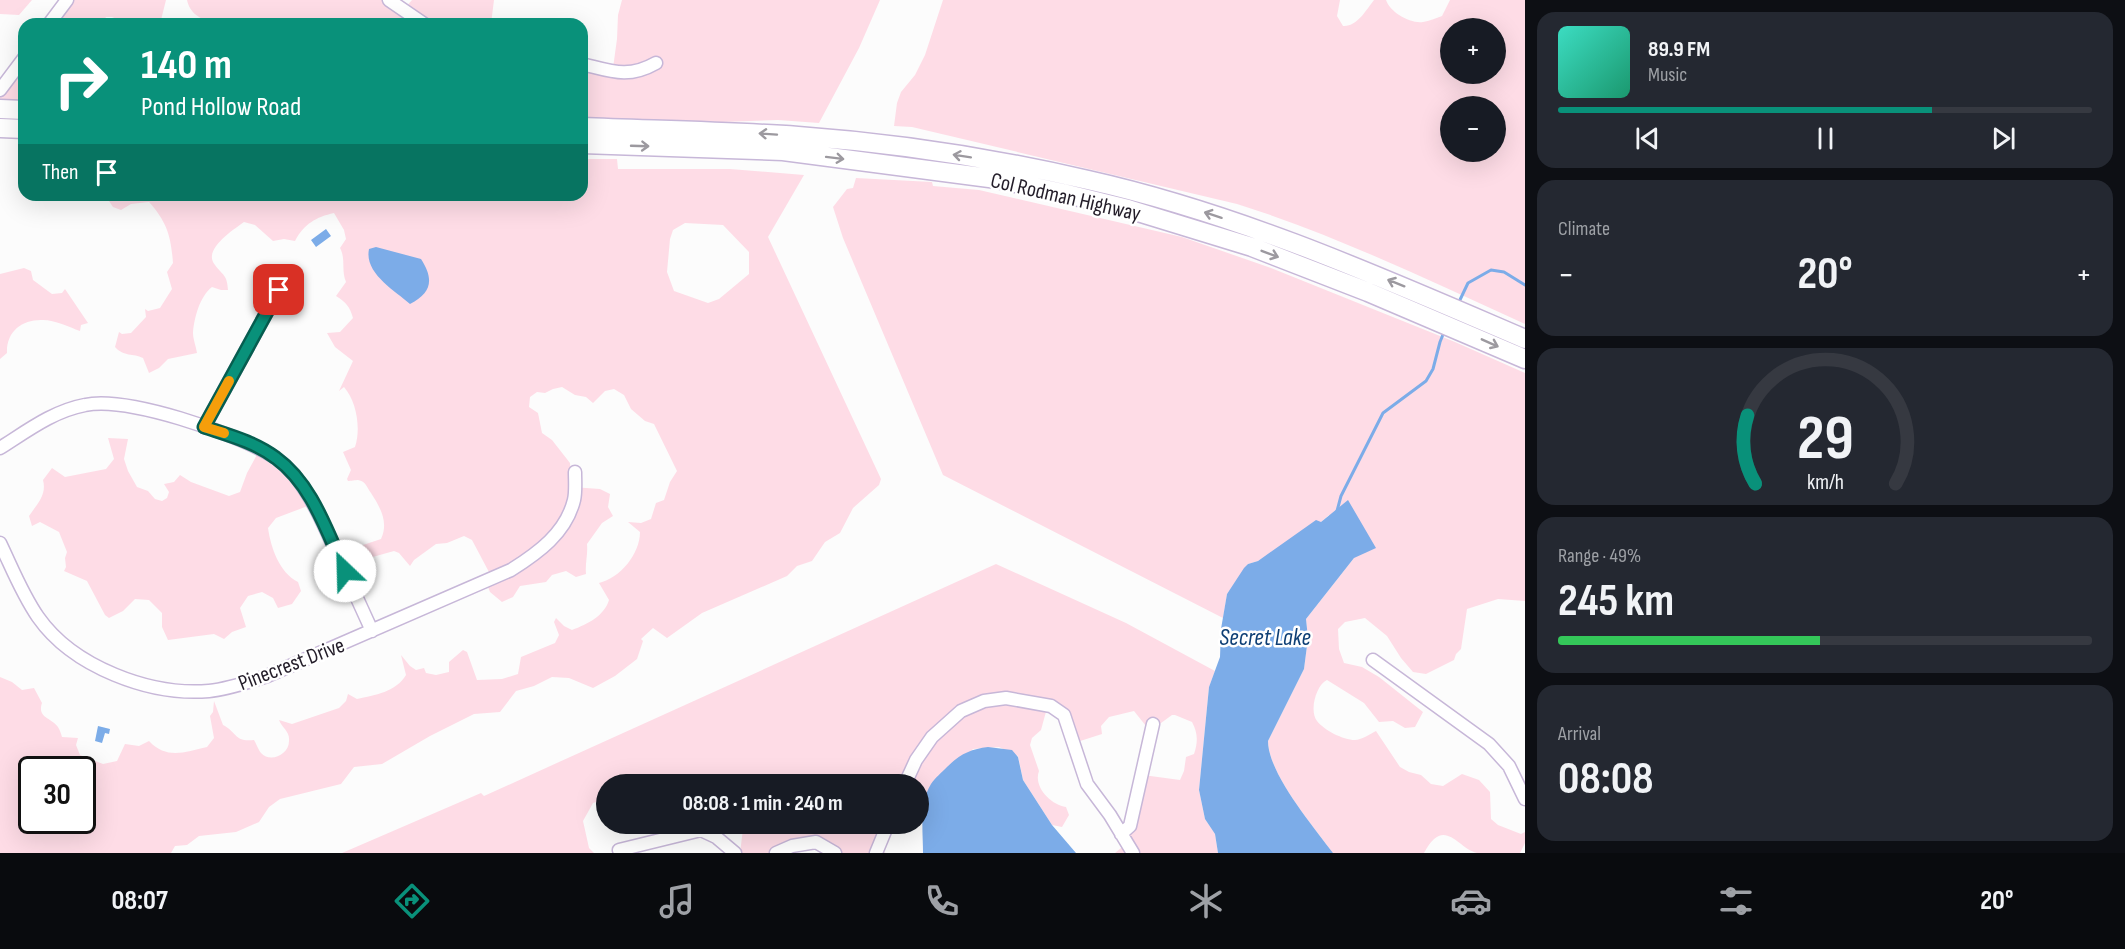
<!DOCTYPE html>
<html lang="en">
<head>
<meta charset="utf-8">
<style>
  :root { --surface:#171b24; --page:#242831; --text:#f1f3f6; --muted:#9ea1a6; --line:#363941; --accent:#09917a }
  body { margin:0; font-family:"Sofia Sans Condensed",sans-serif; background:var(--page); color:var(--text); height:100vh; display:flex; flex-direction:column; font-size:22px; white-space:nowrap }
  * { box-sizing:border-box; margin:0 }
  p { font-size:20px; color:var(--muted) }
  .icon { flex:none; width:33px; height:33px; fill:none; stroke:currentColor; stroke-width:2; stroke-linecap:round; stroke-linejoin:round }
  .map { position:relative; flex:1; overflow:hidden }
  .details { display:flex; flex-direction:column; gap:12px; padding:12px; background:#0d0f14; width:600px }
  .details>* { flex:none }
  .guide { position:absolute; left:18px; top:18px; width:570px; height:183px; border-radius:18px; box-shadow:0 6px 24px #0002; background:#09917a; color:#fff; overflow:hidden }
  .tools { position:absolute; left:1440px; top:18px; display:grid; gap:12px }
  .tools a { display:grid; place-items:center; width:66px; height:66px; border-radius:50%; background:var(--surface); box-shadow:0 6px 24px #0002; font-size:30px }
  .speed { position:absolute; left:18px; top:756px; display:flex; gap:12px; font-size:30px; font-weight:700; text-align:center }
  .speed>* { display:grid; place-content:center; width:78px; height:78px; border-radius:50%; background:var(--surface); box-shadow:0 6px 24px #0002; line-height:1 }
  .speed .limit { border:3px solid #111; border-radius:9px; background:#fff; color:#111 }
  .pin { position:absolute; display:grid; place-items:center; width:51px; height:51px; color:#fff; margin:-26px; border-radius:12px; box-shadow:0 3px 9px #0006 }
  .me { position:absolute; width:66px; margin:-33px; rotate:336deg; stroke-linejoin:round; filter:drop-shadow(0 0 4px #0008) }
  .turn { display:flex; align-items:center; gap:21px; height:126px; padding:0 24px; font-size:27px }
  .turn .icon { width:78px; height:78px; stroke-width:2.5 }
  .turn b { display:block; font-size:42px; line-height:51px }
  .then { display:flex; align-items:center; height:57px; padding:0 24px; background:#0003; gap:12px; font-size:22px }
  .big { font-size:45px; font-weight:700; line-height:1.1 }
  .details .card { flex:1; display:flex; flex-direction:column; justify-content:center; gap:9px; min-width:0; padding:0 21px; border-radius:18px; background:var(--page) }
  .details .dial { align-items:center; gap:0 }
  .dial svg { height:156px; overflow:visible; fill:none; stroke:var(--line); stroke-width:7; stroke-linecap:round; text-anchor:middle }
  .dial text { fill:var(--text); stroke:none }
  .song { display:flex; align-items:center; gap:18px }
  .cover { width:72px; height:72px; border-radius:9px; background:linear-gradient(135deg,hsl(170 70% 55%),hsl(160 70% 35%)) }
  .played { height:6px; border-radius:3px; background:linear-gradient(90deg,var(--accent) 70%,var(--line) 70%) }
  .keys { display:flex; justify-content:space-around; direction:ltr }
  .heat { display:flex; justify-content:space-between; align-items:center; font-size:33px; direction:ltr }
  .charge { height:9px; border-radius:4px; background:linear-gradient(90deg,#34c759 49%,var(--line) 0) }
  .trip { position:absolute; left:596px; top:774px; width:333px; height:60px; border-radius:30px; background:var(--surface); box-shadow:0 6px 24px #0002; font-weight:700; line-height:60px; text-align:center }
  .tab-bar { display:flex; height:96px; justify-content:space-around; align-items:center; background:#090b0e; color:var(--muted) }
  .tab-bar .icon { width:42px; height:42px }
  .tab-bar .current { color:var(--accent) }
  .tab-bar b { font-size:27px; color:var(--text) }
  main { display:flex; flex:1; min-height:0 }
  .map>svg:first-child { display:block }
</style>
</head>
<body>
<main>
<div class="map">
<svg width="1525" height="853" viewBox="0 0 1525 853">
  <rect width="100%" height="100%" fill="#fcfcfc"/>
  <!-- green -->
  <path fill="#fedce6" fill-rule="evenodd" d="M0 0H32L19 15 0 14Z
    M64 0H166L160 24H129L112 17H106L101 24H46Z
    M187 0H390L405 8 412 0H494L491 24H213C200 18 190 14 187 0Z
    M622 0H880L859 48 819 123 778 120 722 122 582 120V63L613 68 617 39 618 15Z
    M943 0H1340L1337 16 1343 26C1357 27 1366 10 1374 0H1386C1390 12 1410 24 1423 22 1429 21 1436 18 1442 16L1450 0H1525V324C1430 281 1336 235 1237 204L912 127 894 126 897 103 901 92 915 75 925 55ZM1450 28H1496V74H1450ZM1450 106H1496V152H1450Z
    M24 54V109H0V86Z
    M582 159H617L618 169H730L804 175 768 237 881 479 879 485 853 508 840 533 825 542 812 561 797 566 787 576 702 613 667 638 653 628 641 639 643 641 637 659 615 676 593 688 569 678 552 677 534 686 516 691 500 712 474 714 430 736 382 764 354 767 341 784 280 799 269 807 259 822 236 832 199 836 187 845 175 846 171 853H0V677L12 682 22 690 34 688 42 703C37 718 51 717 58 727 60 730 61 734 62 737L78 738 76 745 80 755 103 764 117 761 125 744 139 746 149 741C167 760 185 752 207 747L214 738 210 716 213 712 214 701 223 725C238 733 234 742 254 740 256 743 258 749 261 753 270 763 289 755 289 741 290 731 282 728 279 720L292 724 339 708 346 701 348 694 357 699C375 695 396 692 406 675L401 655 410 666 416 670 424 668 426 673 436 675 449 672V662L463 650 467 652 477 680 502 679 518 674 521 657 555 643 559 635 554 622 556 618 564 626 572 630C588 624 604 616 609 600L599 583C620 578 640 554 640 532L628 522 641 523 651 519 656 503 664 500 670 482 677 471 654 424 645 421 631 409 624 395 614 389 605 391 593 403 586 397 575 395 562 387 553 389 545 393 537 392 530 397 529 407 538 413 542 433 552 440 570 463 572 487 600 489 610 494 608 507 613 516 602 523 587 544C588 555 585 563 586 574L576 577 566 571 552 575 546 582 520 586 513 597 502 602 490 592 485 580 490 574 472 540 464 536 447 543 436 544 414 560 410 566 399 553 394 551 369 558 363 545 381 539C389 522 380 507 371 493 367 488 366 481 358 480 356 480 350 481 348 481L347 479 351 470 343 452 355 447C361 429 357 402 344 387L339 391 353 361 335 347 327 333 340 332 353 318C350 307 346 302 336 296L346 282C341 270 346 259 340 248L346 239 344 230 334 213C316 217 304 224 295 241L284 239 273 241 255 225 244 222C233 230 202 250 215 265 223 276 227 274 228 290H221L212 287C200 296 194 318 193 333 193 339 196 346 197 353L168 359 159 368 149 373 143 358C133 353 124 357 115 347L119 332 122 334 131 333 146 317 145 309 148 311 160 308 172 289 167 272 173 263C171 236 167 222 149 202L131 204 121 210 113 207 105 195H582ZM685 223 723 225 749 252V274L719 299 708 303 674 291 667 272 670 239 673 230ZM32 770H82V820H32Z
    M856 178 932 182 933 186 979 190 1182 237 1271 268 1455 342 1525 373V601L1498 599 1467 609 1461 649 1456 654 1454 660 1426 674 1413 672 1401 658 1387 636 1365 618 1345 622 1338 629 1339 649 1344 663 1362 667 1379 677 1423 712 1415 727 1405 728 1393 721 1379 722 1364 703 1327 680C1316 685 1309 711 1317 721 1324 730 1343 740 1355 740 1361 740 1370 734 1376 731L1400 767 1409 772 1421 775 1431 784 1443 786 1462 774 1479 780 1490 792 1491 819 1498 825 1521 834 1525 832V843L1520 853C1507 853 1490 853 1477 853 1457 848 1444 815 1424 853H1333C1313 826 1268 773 1268 741L1304 669 1308 638 1306 619 1354 558 1329 515 1321 522 1258 561 1248 564 1227 594 1223 618 943 475 843 238 833 207 847 189 853 188Z
    M24 268 31 271 33 280 52 294 62 293 65 289 88 323 81 325 80 331C69 327 55 320 43 320 23 319 6 331 7 353L0 359V274Z
    M108 438 128 439 124 459 128 471 137 487 148 491 155 499 162 501 167 498 169 492 164 484 174 482 180 475 191 482 229 496 240 492 247 473 260 449H263L313 504 276 518 268 528C271 548 279 572 298 582L301 591 292 604 278 608 273 598 262 592 248 596 240 608 246 627 232 632 224 639 214 634 168 640 162 627V613L149 600 135 599 123 611 109 618 105 615 87 581 64 571 66 567 65 558 67 552 59 532 40 522 32 526 29 516C37 504 47 495 43 480L52 468 65 477 106 469 114 459Z
    M996 564 1126 623 1215 671 1209 687 1199 790 1205 819 1215 834 1218 853H1115L1127 843 1143 775 1180 780 1184 771 1186 757 1194 754C1198 742 1198 733 1192 722L1175 715H1172L1150 731 1134 711 1109 717 1101 726 1102 734 1074 743 1066 718 1047 708 1041 730 1032 738 1030 745 1039 771C1033 787 1051 805 1066 807L1069 815 1062 827 1052 825 1023 780 1018 756 999 747 973 749 925 799 923 820 918 817V784H714L698 774 664 784H606V799L593 803 583 821 589 848 594 853H342L481 793 484 796Z
    M747 824H890L880 851 886 853H826L820 843 776 853H740L743 829Z"/>
  <!-- water -->
  <path fill="#7cace8" d="M326 229 331 236 316 247 311 240Z
    M376 247 421 259C434 279 432 293 410 304 394 290 364 273 369 249Z
    M1348 500 1376 548 1354 558 1306 619 1308 638 1304 669 1268 741C1268 773 1313 826 1333 853H1218L1215 834 1205 819 1199 790 1209 687 1220 657 1221 629 1227 594 1244 568 1248 564 1258 561 1316 520 1321 522Z
    M98 726 110 729 109 734 105 733 102 743 95 741Z
    M988 747 1012 750 1018 757 1023 780 1052 825 1076 853H923C923 831 919 803 931 784 935 778 942 772 947 767 960 754 971 749 988 747Z"/>
  <g fill="none" stroke-linecap="round" stroke-linejoin="round">
    <!-- stream -->
    <path stroke="#7cace8" stroke-width="3" d="M1458 304 1468 283 1491 270 1504 272 1525 285
      M1337 511 1341 496 1383 413 1426 381 1433 369 1440 342 1444 332"/>
    <!-- minor casing -->
    <g stroke="#c7b7d8" stroke-width="15">
      <path id="minor" d="M389 0 424 24
        M49 24 67 0
        M582 64C611 71 628 79 656 63
        M0 90 24 58
        M204 427 279 290
        M0 448C27 431 53 411 85 405 127 396 234 433 271 455 280 460 288 468 295 476 313 499 324 525 336 552 348 578 360 605 372 631
        M0 543C12 568 22 594 38 617 73 667 150 696 209 691 229 689 248 682 267 676L511 570C538 553 566 533 574 500 576 492 575 481 575 472
        M1373 660 1489 744 1509 766 1525 799
        M905 784 916 760 932 737 961 711 984 701 1006 698 1051 706 1064 715 1087 784 1110 815 1133 853
        M1121 834 1130 826 1153 724
        M619 850 701 830 716 837 735 853
        M776 853 792 846 816 842 835 853
        M876 853 888 824"/>
    </g>
    <!-- highway casing -->
    <g stroke="#c7b7d8" stroke-width="21">
      <path id="highway" d="M0 109 24 110
        M582 127C654 130 726 131 798 136 895 143 993 158 1088 180 1240 214 1383 278 1525 339
        M0 128 24 129
        M582 144 783 151 997 179 1063 193 1128 209 1252 247 1368 292 1525 359"/>
    </g>
    <!-- minor -->
    <use href="#minor" stroke="#fff" stroke-width="12"/>
    <!-- highway -->
    <use href="#highway" stroke="#fff" stroke-width="18"/>
  </g>
  <!-- one-way arrows -->
  <defs><path id="oneway-shaft" d="M-6 0H5M1.5-3L5.5 0L1.5 3" fill="none" stroke-width="1.6" stroke-linecap="round" stroke-linejoin="round" transform="scale(1.5)"/></defs>
  <g stroke="#9c999f">
    <use href="#oneway-shaft" transform="translate(768 134) rotate(-176)"/>
    <use href="#oneway-shaft" transform="translate(640 146) rotate(2)"/>
    <use href="#oneway-shaft" transform="translate(962 156) rotate(-171)"/>
    <use href="#oneway-shaft" transform="translate(835 158) rotate(7)"/>
    <use href="#oneway-shaft" transform="translate(1213 215) rotate(-162)"/>
    <use href="#oneway-shaft" transform="translate(1270 254) rotate(21)"/>
    <use href="#oneway-shaft" transform="translate(1396 283) rotate(-158)"/>
    <use href="#oneway-shaft" transform="translate(1490 343) rotate(24)"/>
  </g>
  <g fill="none" stroke-linecap="round" stroke-linejoin="round">
    <!-- route casing -->
    <g stroke="#065e4f" stroke-width="15">
      <path id="route" d="M279 290 204 427C228 435 255 442 276 458 312 484 327 532 345 571"/>
    </g>
    <!-- route -->
    <use href="#route" stroke="#09917a" stroke-width="10"/>
    <!-- slow -->
    <path stroke="#f59e0b" stroke-width="10" d="M224 433 204 427 229 381"/>
  </g>
  <g text-anchor="middle" stroke-width="5" stroke-linejoin="round" paint-order="stroke">
    <!-- street labels -->
    <g font-size="22" fill="#231d29" stroke="#fff">
      <text transform="translate(1066 196) rotate(13)" y="8">Col Rodman Highway</text>
      <text transform="translate(291 663) rotate(-21)" y="8">Pinecrest Drive</text>
    </g>
    <!-- water labels -->
    <g font-size="24" font-style="italic" fill="#0e3f75" stroke="#fff">
      <text x="1265" y="645">Secret Lake</text>
    </g>
  </g>
</svg>
<div class="tools">
<a>+</a>
<a>−</a>
</div>
<div class="speed"><div class="limit">30</div></div>
<div class="pin" style="left:279px;top:290px;background:#d93025"><svg class="icon" aria-label="arrive" viewBox="0 0 24 24"><path d="M6 21V4h12l-3 4 3 4H6"/></svg></div>
<svg class="me" style="left:345px;top:571px" viewBox="-20 -20 40 40"><circle r="19" fill="#fff"/><path d="M0-13L10 11 0 6-10 11z" fill="#09917a"/></svg>
<div class="trip">08:08 · 1 min · 240 m</div>
<div class="guide">
<div class="turn"><svg class="icon" aria-label="right" viewBox="0 0 24 24"><path d="M7 20v-9h11M14 6l5 5-5 5"/></svg><div><b>140 m</b>Pond Hollow Road</div></div>
<div class="then">Then<svg class="icon" aria-label="arrive" viewBox="0 0 24 24"><path d="M6 21V4h12l-3 4 3 4H6"/></svg></div>
</div>
</div>
<section class="details">
<div class="card">
<div class="song"><i class="cover"></i><div><b>89.9 FM</b><p>Music</p></div></div>
<div class="played"></div>
<div class="keys"><svg class="icon" aria-label="previous" viewBox="0 0 24 24"><path d="M18 5L8 12l10 7zM5 5v14"/></svg><svg class="icon" aria-label="pause" viewBox="0 0 24 24"><path d="M8 5v14M16 5v14"/></svg><svg class="icon" aria-label="next" viewBox="0 0 24 24"><path d="M6 5l10 7-10 7zM19 5v14"/></svg></div>
</div>
<div class="card"><p>Climate</p>
<div class="heat"><a>−</a><b class="big">20°</b><a>+</a></div>
</div>
<div class="card dial"><svg viewBox="0 0 100 80">
<path d="M14 69A42 42 0 1 1 86 69"/>
<path d="M14 69A42 42 0 0 1 10 34" stroke="#09917a"/>
<text x="50" y="56" font-size="32" font-weight="700">29</text>
<text x="50" y="72" font-size="11">km/h</text>
</svg></div>
<div class="card"><p>Range · 49%</p><b class="big">245 km</b><div class="charge"></div></div>
<div class="card"><p>Arrival</p><b class="big">08:08</b></div>
</section>
</main>
<nav class="tab-bar">
<b>08:07</b>
<svg class="icon current" aria-label="directions" viewBox="0 0 24 24"><path d="M12 3l9 9-9 9-9-9zM9 14v-3h6M13 9l2 2-2 2"/></svg>
<svg class="icon" aria-label="music" viewBox="0 0 24 24"><path d="M9 18V5l10-2v13"/><circle cx="6" cy="18" r="3"/><circle cx="16" cy="16" r="3"/></svg>
<svg class="icon" aria-label="phone" viewBox="0 0 24 24"><path d="M5 4h4l2 5-3 2q2 4 5 5l2-3 5 2v4C11 20 4 13 5 4z"/></svg>
<svg class="icon" aria-label="climate" viewBox="0 0 24 24"><path d="M12 3v18M4 7l16 10M4 17L20 7"/></svg>
<svg class="icon" aria-label="car" viewBox="0 0 24 24"><path d="M5 17H2v-5l4-1 3-4h7l3 4 3 1v5h-3M9 17h6M6 11h13"/><circle cx="7" cy="17" r="2"/><circle cx="17" cy="17" r="2"/></svg>
<svg class="icon" aria-label="filters" viewBox="0 0 24 24"><path d="M4 7h16M4 17h16"/><circle cx="9" cy="7" r="2"/><circle cx="15" cy="17" r="2"/></svg>
<b>20°</b>
</nav>
</body>
</html>
